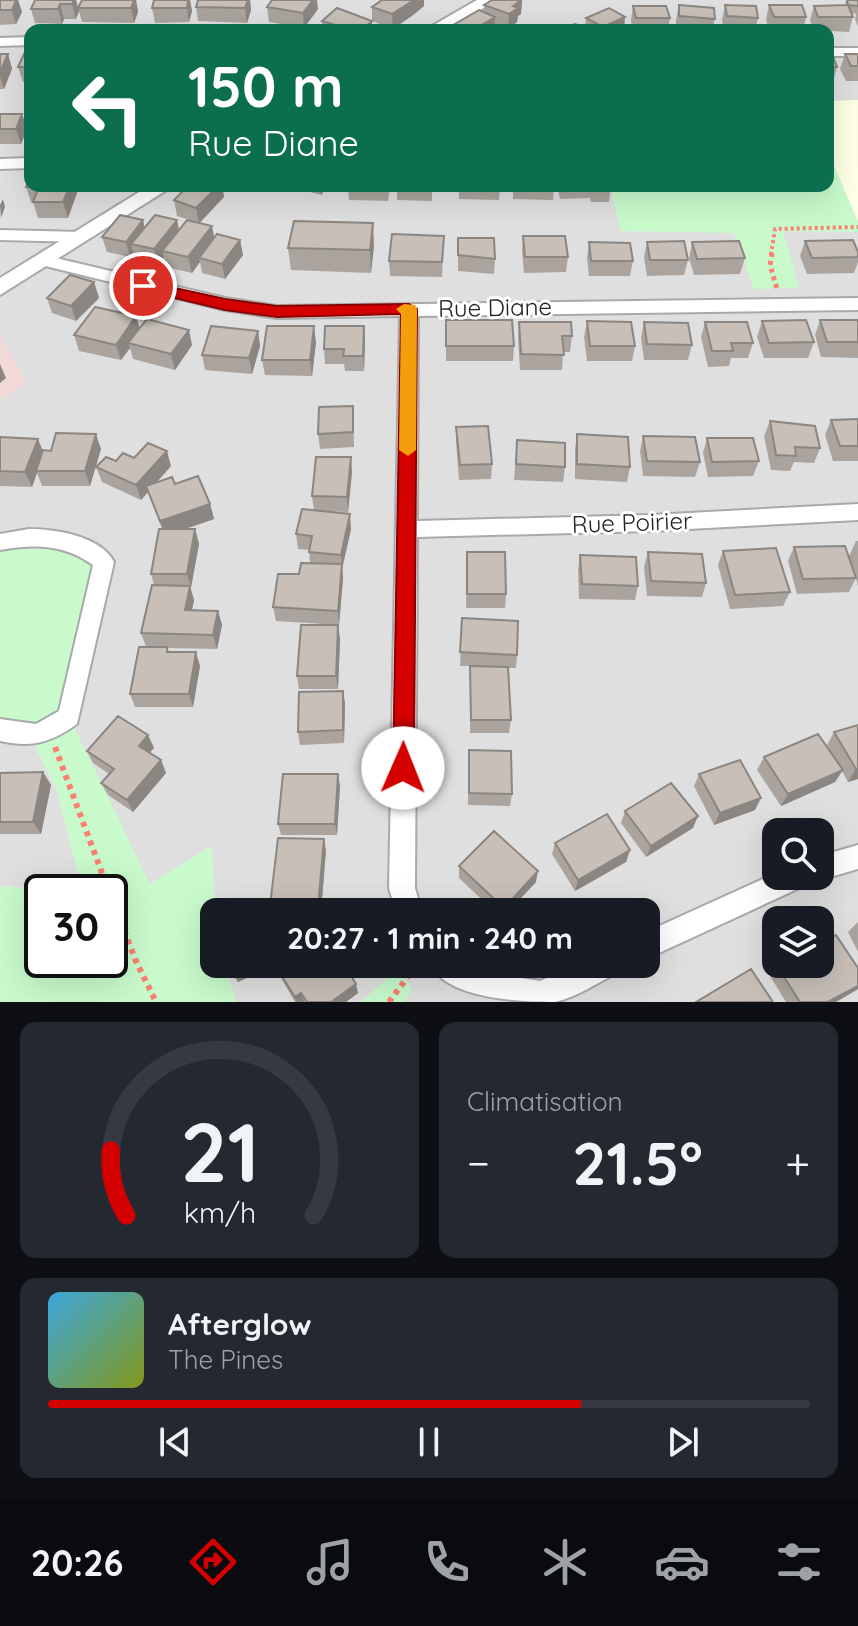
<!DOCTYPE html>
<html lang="fr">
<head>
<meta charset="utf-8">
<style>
  :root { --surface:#171b24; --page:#242831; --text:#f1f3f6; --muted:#9ea1a6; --line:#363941; --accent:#d40000 }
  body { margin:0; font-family:Quicksand,sans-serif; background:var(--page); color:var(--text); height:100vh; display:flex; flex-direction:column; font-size:30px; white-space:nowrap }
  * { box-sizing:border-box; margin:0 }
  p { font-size:26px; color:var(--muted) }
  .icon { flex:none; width:44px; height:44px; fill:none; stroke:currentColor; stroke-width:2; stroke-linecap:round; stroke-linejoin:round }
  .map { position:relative; height:1002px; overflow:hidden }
  .sheet { display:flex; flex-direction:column; gap:20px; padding:20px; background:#0d0f14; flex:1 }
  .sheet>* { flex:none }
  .guide { position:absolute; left:24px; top:24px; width:810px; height:168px; border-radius:16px; box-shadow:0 8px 32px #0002; background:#0b6e4f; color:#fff; overflow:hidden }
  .fabs { position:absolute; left:762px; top:818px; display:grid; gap:16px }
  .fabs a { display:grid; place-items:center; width:72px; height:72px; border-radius:16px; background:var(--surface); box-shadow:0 8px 32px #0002; font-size:40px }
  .speed { position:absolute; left:24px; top:874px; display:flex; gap:16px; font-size:40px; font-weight:700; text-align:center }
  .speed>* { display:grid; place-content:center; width:104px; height:104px; border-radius:50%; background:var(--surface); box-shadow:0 8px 32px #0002; line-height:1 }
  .speed .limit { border:4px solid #111; border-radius:12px; background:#fff; color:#111 }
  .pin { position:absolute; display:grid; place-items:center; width:68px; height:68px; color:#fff; margin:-34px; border:4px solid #fff; border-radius:50%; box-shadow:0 2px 8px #0007 }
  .me { position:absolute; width:88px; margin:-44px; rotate:1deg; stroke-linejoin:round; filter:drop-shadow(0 0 6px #0008) }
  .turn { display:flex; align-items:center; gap:28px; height:168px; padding:0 32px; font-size:36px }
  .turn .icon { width:104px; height:104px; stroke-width:2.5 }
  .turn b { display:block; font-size:56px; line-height:68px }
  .big { font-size:60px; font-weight:700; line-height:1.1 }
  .sheet .tile { flex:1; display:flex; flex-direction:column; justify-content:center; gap:12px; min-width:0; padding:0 28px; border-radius:16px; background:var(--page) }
  .sheet .dial { align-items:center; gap:0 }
  .dial svg { height:208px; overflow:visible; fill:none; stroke:var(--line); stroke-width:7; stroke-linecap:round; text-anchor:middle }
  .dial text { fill:var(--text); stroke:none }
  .song { display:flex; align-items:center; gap:24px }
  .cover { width:96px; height:96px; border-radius:12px; background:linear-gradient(135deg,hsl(200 70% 55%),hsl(70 70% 35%)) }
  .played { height:8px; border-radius:4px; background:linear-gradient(90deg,var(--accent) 70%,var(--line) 70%) }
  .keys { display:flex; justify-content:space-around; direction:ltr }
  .heat { display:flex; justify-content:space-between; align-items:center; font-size:44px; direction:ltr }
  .sheet .tiles { flex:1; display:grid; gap:20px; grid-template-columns:1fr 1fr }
  .tile:last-child { grid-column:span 2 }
  .trip { position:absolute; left:200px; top:898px; width:460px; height:80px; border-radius:16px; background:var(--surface); box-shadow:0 8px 32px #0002; font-weight:700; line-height:80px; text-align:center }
  .menu { display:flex; height:128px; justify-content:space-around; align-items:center; background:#090b0e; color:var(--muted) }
  .menu .icon { width:56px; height:56px }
  .menu .selected { color:var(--accent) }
  .menu b { font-size:36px; color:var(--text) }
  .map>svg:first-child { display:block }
</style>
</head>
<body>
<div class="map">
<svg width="858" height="1002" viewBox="0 0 858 1002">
  <rect width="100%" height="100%" fill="#f2efe9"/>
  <!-- residential -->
  <path fill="#e0dfdf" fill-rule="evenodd" d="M0 0H858V1002H404L412 988 397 970 361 1002H236L224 964H646V912H216L211 847 150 884 31 738 56 788 83 892 0 886ZM30 30H828V186H30ZM776 832H820V876H776ZM776 920H820V964H776Z"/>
  <!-- commercial -->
  <path fill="#f2dad9" d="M0 335 27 383 0 399Z"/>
  <!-- education -->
  <path fill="#ffffe5" d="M858 100V222L828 152V101Z"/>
  <!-- park -->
  <path fill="#c8facc" d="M828 152 858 222V232L783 231 799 288 754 289 734 233 620 231 611 186H828Z
    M30 535 104 562 69 717 150 884 211 846 216 912H214V964H224L236 1002H0V886L68 892H42V960H110V892H83L56 788 30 737 0 730V542Z
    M397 970 412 988 404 1002H361Z"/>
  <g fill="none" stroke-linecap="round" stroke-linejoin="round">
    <!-- minor casing -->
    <g stroke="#a9a9a9" stroke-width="4">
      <path id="minor" d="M30 37V45L0 46V38Z
        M828 48H858V56H828Z
        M30 158V168L0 169V159Z
        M0 230 81 232 89 237 81 242 0 240Z
        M43 255 225 298 277 306 858 298V310L418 316 417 521 651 515 858 504V520L651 531 417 537 415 888 422 912H396L389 888 400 316 277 318 225 310 37 264 35 260Z
        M29 529C55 529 101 536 114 562L77 724C51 743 31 748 0 741V719L36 724 59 711 93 565C63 544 35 544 0 550V534Z
        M858 845V869L820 880 811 877 820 876V856Z
        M776 873V876H810L806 885 646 959V932Z
        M431 964H470L485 972 540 981 578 964H621L617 973C599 982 575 998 555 1002 522 1002 445 999 431 964Z"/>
    </g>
    <!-- tertiary casing -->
    <g stroke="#a9a9a9" stroke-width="4">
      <path id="tertiary" d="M477 0H497L447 30H425Z
        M149 186H173L0 295V278Z"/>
    </g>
    <!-- path-far2 -->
    <path stroke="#fa8072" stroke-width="4" stroke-dasharray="3 3" stroke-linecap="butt" d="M771 255 775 229 858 227"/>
    <!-- path-far1 -->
    <path stroke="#fa8072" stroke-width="5" stroke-dasharray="4 4" stroke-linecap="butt" d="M772 253 770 265 777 289"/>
    <!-- path -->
    <path stroke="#fa8072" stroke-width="6" stroke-dasharray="5 5" stroke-linecap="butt" d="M55 747 109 892
      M110 893 135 959 156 1002
      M389 1002 409 975"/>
    <!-- minor -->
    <use href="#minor" fill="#fff" fill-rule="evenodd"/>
    <!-- tertiary -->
    <use href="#tertiary" fill="#fff" fill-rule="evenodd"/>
  </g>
  <!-- wall -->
  <path fill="#aba49e" d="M0 0H18L22 12 16 24 0 25Z
    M35 0H76L79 11 76 19H64L62 24 35 23 31 9Z
    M136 0 138 12 134 23 82 22 78 8Z
    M190 0 192 11 189 22 155 23 152 8Z
    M250 0 251 10 247 23 198 21 196 7Z
    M382 0H424V6L413 15 393 29 372 21V7Z
    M492 0H522L521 14 518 16 517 22 508 29 495 24 494 30H453V25L484 12V5Z
    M846 0H858V27L855 19 856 14 852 13 853 17 849 32 814 30 810 20 814 6 845 5Z
    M679 5 715 19 712 30H676V20Z
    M725 5 758 18 755 30H724L722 20Z
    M769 5 806 17 803 30H769L766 20Z
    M633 6 670 18 668 30H633L631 21Z
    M267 7 318 9 304 28 269 22Z
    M586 18 624 30H568L585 28Z
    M322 21H372V30H322Z
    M0 54H8L12 69 4 89H0Z
    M30 54V83L23 82 18 67Z
    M828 54 837 67 833 82H828Z
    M845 54H858V81H846L840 69Z
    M0 114H22L27 129 21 144H0Z
    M30 176 78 190 68 218H38L33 202H31L26 187Z
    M188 186H222L224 197 200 223 214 237 240 240 243 255 225 279 202 273 200 262 192 273 166 267 164 257 158 265 135 259 133 252 130 257 107 252 102 237 143 220 144 227 177 220 179 230 197 222 177 216 174 200Z
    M288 186H328L321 195Z
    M348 186H390L388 201 349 200Z
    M397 186H432V201L397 200Z
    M459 186H500L499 200 459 199Z
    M513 186H554L553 200 513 199Z
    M557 186H611L609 202H591L590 198 560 199Z
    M444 236 442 277 390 276 389 261Z
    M523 236 568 257 566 272 524 273 522 251Z
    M458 238 495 259 494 274 458 271Z
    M805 241 858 252V262L854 273 807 274 800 256Z
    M589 242 633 261 630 276H589L587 258Z
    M647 242 688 260 684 275 647 276 644 257Z
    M692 242 745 258 740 274 694 275 689 258Z
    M374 246 371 273 291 270 288 248Z
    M94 282 99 298 76 321 52 313 47 298Z
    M446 320 514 346 513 361H446Z
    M820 320H858V358L821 357 815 335Z
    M587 321 635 346 632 361H587L584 337Z
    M762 321 814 342 808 358H764L757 337Z
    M519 322 572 336 570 352H563L562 370H520L518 337Z
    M644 322 692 345 688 360H644L641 338Z
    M705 322 753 343 748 358H731L729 366 708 367 701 337Z
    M364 326 365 342 364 371H345L344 364H325L324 349Z
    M140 328 192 345 175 370 133 359 130 348 121 360 79 351 74 335Z
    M258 331 260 346 252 374 205 370 202 355Z
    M316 342 312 376 265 375 262 360Z
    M353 406 354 447 320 449 318 434Z
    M858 419V461H833L825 435 831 420Z
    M770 421 820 448 814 463 794 462 790 471 771 470 764 436Z
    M456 427 492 464 491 479 459 480 456 442Z
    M577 434 630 467 627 482 575 479V449Z
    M643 436 700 462 695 477 643 476 640 451Z
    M0 437 43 450 101 449 90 486H42L37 473 32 487 0 486Z
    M707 438 759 461 753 476 708 477 703 453Z
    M517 440 565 467 563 482 514 480Z
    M134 458 171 466 156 483 175 484 210 504 214 519 185 529H195L199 544 190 588 194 600 192 610 218 611 222 625 217 649 168 648 169 652 200 666 193 707H135L130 694 146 647 141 633 154 585 151 574 162 529 148 492 141 500 102 482 96 467 116 461Z
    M352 472 348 512 322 511 351 529 342 569 343 579 339 625 276 621 273 607 299 574 310 564 309 550 298 549 296 534 314 511 312 496Z
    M856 541H858V586L856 578 849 592 797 594 788 561 794 547 849 556Z
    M723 551 790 592 783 606 730 609 718 565Z
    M467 552 506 594 505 608H466Z
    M648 552 706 583 702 597 647 596 644 567Z
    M580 555 638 586 635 600 579 599 578 570Z
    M462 618 517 655 516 668H508L511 720 509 733H470V666H479H460Z
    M338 625 340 639 338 689H299L297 676Z
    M343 691 345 704 344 743 300 745 298 732Z
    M858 725V779L848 782 842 771 835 782 781 806 757 770 764 757 833 756 827 745 834 732Z
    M148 735 154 748 149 753 161 760 166 773 133 812 108 795 101 783 109 774 93 763 87 751Z
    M469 750 512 794 510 806 468 805Z
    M43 772 51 785 41 834H0V773Z
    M699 774 755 810 714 825 694 786Z
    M340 786 337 835H281L278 824Z
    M625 811 693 828 646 857 621 823Z
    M555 843 630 850 626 862 575 891 552 854Z
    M326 850 321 912H272L270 906Z
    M459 866 536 882 508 912H495L459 878Z
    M858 922V952L848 932Z
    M231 964H344L358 993 346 1002H295L274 966 238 982Z
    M777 966 858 968V989L836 1002H786L770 976Z"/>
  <!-- shaded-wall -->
  <path fill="#8b8681" d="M16 0H18L22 12 16 24 12 10Z
    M74 0H76L79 11 76 19 72 4Z
    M134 0H136L138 12 134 23 131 8Z
    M188 0H190L192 11 189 22 187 8Z
    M248 0H250L251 10 247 23 245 8Z
    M313 0H317L318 9 304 28 303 13Z
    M414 0H424V6L413 15 393 29 392 14Z
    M521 0H522L521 14 518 16 517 22 508 29 509 14 513 6Z
    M60 4 64 19 62 24 58 9Z
    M495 17 494 30H473Z
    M625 17 624 30H603V27Z
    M372 21V30H362Z
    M8 54 12 69 4 89 0 77V72Z
    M22 114 27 129 21 144 16 129Z
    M70 186H77L78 190 68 218 63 202Z
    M218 186H222L224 197 199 223 196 208Z
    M320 186H328L321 195Z
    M3 199 5 207 1 218 0 205Z
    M143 220 146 235 131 244 133 252 130 257 126 242Z
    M177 220 180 236 162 251 164 257 158 265 154 249Z
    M373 223 374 246 371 273 370 250Z
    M212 226 215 241 199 258 200 262 192 273 188 257Z
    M240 240 243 255 225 279 222 264Z
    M94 282 99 298 76 321 71 306Z
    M136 316 141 332 128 343 130 348 121 360 116 345Z
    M314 326 316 342 312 376 310 360Z
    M364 326 365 342 364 371 363 356Z
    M189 330 192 345 175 370 171 354Z
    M258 331 260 346 252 374 249 358Z
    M0 364 6 378 0 383Z
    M96 434 101 449 90 486 85 471Z
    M38 439 44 454 36 471 37 473 32 487 25 472Z
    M167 451 171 466 141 500 136 485Z
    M351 457 352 472 348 512 347 497Z
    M210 504 214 519 165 536 160 521Z
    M350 514 351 529 342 569 341 555Z
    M195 529 199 544 191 588 187 574Z
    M342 564 343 579 339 625 338 611Z
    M190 586 194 600 189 624 185 610Z
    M218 611 222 625 217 649 213 635Z
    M338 625 340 639 338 689 336 676Z
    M196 652 200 666 193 707 189 694Z
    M343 691 345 704 344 743 343 730Z
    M148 735 154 748 144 759 139 746Z
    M161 760 166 773 133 812 127 800Z
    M856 769H858V779L848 782Z
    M843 770 835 782 781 806 788 794Z
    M43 772 51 785 41 834 33 822Z
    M338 774 340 786 337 835 335 824Z
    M761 798 755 810 714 825 720 813Z
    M698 816 693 828 646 857 651 846Z
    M324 839 326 850 321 912H319L318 907Z
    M630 850 626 862 575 891 578 880Z
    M538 871 536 882 508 912H503L504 908Z
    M266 964H273V966L238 982 236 978Z
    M356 984 358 993 346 1002H331Z
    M858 986V989L836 1002H828Z
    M301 993 304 1002H296L295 997Z"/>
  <!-- building -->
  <path fill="#c7bfb8" stroke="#8b8681" stroke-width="2" d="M0 0H16L12 10H0Z
    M35 0H74L72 4H60L58 9H31Z
    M82 0H134L131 8H78Z
    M154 0H188L187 8H152Z
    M198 0H248L245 8 196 7Z
    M272 0H313L303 13 267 7Z
    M382 0H414L392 14 372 7Z
    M492 0H521L513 6 518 8 509 14 484 5Z
    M847 0H858V6L848 5Z
    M679 5 714 8 715 19 679 16Z
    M725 5 756 6 758 18 727 16Z
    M769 5H802L806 17H774Z
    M848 5 853 17H818L814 6Z
    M633 6H666L670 18H636Z
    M337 8 372 21 362 30H352L322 21Z
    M609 8 625 17 603 27 586 18Z
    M479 10 495 17 473 30H465L453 25Z
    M575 24 592 30H568Z
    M0 54H8L0 72Z
    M24 54H30V71H27L29 67H18Z
    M828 54H832L837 67H828Z
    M845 54H858V66H851Z
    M0 114H22L16 129H0Z
    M30 176V186H70L63 202H33L39 187H26Z
    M188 186H218L196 208 174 200Z
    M120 215 143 220 126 242 102 237Z
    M155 215 177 220 154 249 131 244Z
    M187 220 212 226 188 257 162 251Z
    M294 221 373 223 370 250 288 248Z
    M217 234 240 240 222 264 199 258Z
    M392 234 444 236 442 262 389 261Z
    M523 236H565L568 257H525Z
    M458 238H494L495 259 458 255Z
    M853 240 858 252V257L812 258 805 241Z
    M684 241 688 260H650L647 242Z
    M739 241 745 258 697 259 692 242Z
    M589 242 630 243 633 261H591Z
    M70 275 94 282 71 306 47 298Z
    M95 307 136 316 116 345 74 335Z
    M147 319 189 330 171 354 128 343Z
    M446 320H512L514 346H446Z
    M806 320 814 342 769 343 762 321Z
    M820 320H858V342H827Z
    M587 321 631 322 635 346H590Z
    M519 322H571L572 336H562L564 355 521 354Z
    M644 322 688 323 692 345 647 344Z
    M705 322H747L753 343H731L733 351H712Z
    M211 326 258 331 249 358 202 355Z
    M267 326H314L310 360H262Z
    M325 326H364L363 356H343L344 349H324Z
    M353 406V432L318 434 319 407Z
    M858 419V446H840L831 420Z
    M770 421 815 426 820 448 795 447 796 456 776 455Z
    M488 426 492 464 460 465 456 427Z
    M56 433 96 434 85 471H36L43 450 51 451Z
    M577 434 628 437 630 467 577 464Z
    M643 436 695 437 700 462 647 461Z
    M0 437 38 439 25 472 0 471Z
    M707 438H753L759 461 712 462Z
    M517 440 565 443V467L516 464Z
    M148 443 167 451 136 485 96 467 106 457 116 461 123 453 134 458Z
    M316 457H351L347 497 312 496Z
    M198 476 210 504 160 521 146 486 172 477 175 484Z
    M302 509 350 514 341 555 309 552 312 536 296 534Z
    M159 529H195L187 574H151Z
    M845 546 856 578 803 579 794 547Z
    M776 548 790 592 735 595 723 551Z
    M467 552H505L506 594H467Z
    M648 552 702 554 706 583 651 581Z
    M580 555 636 557 638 586 582 584Z
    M301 563 342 564 338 611 273 607 278 574H299Z
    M152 585 190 586 185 610 218 611 213 635 141 633Z
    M462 618 518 621 517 655 460 652Z
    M301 625H338L336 676H297Z
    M139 647H167V652H196L189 694H130Z
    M470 666 508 667 511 720H471Z
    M343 691V730L298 732 299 692Z
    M118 716 148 735 139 746 161 760 127 800 101 783 114 769 87 751Z
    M858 725V769H856L834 732Z
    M818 734 843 770 788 794 764 757Z
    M469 750 511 751 512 794 469 793Z
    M740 760 761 798 720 813 699 774Z
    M43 772 33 822H0V773Z
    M283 774H338L335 824H278Z
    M671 783 698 816 651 846 625 811Z
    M607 814 630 850 578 880 555 843Z
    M494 831 538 871 504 908 459 866Z
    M278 838 324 839 318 907 270 906Z
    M836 935 858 968V986L828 1002H800L777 966 781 964H820V943Z
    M231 964H266L236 978Z
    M274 964H344L356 984 331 1002H307L301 993 295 997Z
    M751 969 773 1002H696Z"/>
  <!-- route -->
  <path fill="#d40000" stroke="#8a0000" stroke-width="2" d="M143 281 225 299 277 306 409 304 417 309 414 768 411 776 403 778 396 776 393 768 401 314 277 317 225 310 137 289V282Z"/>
  <!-- slow -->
  <path fill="#f59e0b" d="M404 304 415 305 417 309 416 450 408 456 399 450 401 314 396 309Z"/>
  <g text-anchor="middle" stroke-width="6" stroke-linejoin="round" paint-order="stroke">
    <!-- street labels -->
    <g font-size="24" fill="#222" stroke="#fff">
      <text transform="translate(495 308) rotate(-1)" y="8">Rue Diane</text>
      <text transform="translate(632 523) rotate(-2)" y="8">Rue Poirier</text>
    </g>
  </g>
</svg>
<div class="fabs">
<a><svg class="icon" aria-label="search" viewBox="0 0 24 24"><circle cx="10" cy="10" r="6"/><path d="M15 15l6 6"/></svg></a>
<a><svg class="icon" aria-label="layers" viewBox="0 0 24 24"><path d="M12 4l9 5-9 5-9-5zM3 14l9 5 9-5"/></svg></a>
</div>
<div class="speed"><div class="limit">30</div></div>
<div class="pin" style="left:143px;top:286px;background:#d93025"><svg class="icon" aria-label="arrive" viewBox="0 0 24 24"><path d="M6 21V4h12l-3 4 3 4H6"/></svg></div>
<svg class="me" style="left:403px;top:768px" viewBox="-20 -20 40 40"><circle r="19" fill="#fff"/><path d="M0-13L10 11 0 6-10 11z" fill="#d40000"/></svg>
<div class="trip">20:27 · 1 min · 240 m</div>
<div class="guide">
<div class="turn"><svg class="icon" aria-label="left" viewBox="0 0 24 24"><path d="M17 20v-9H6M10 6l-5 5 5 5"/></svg><div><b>150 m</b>Rue Diane</div></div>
</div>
</div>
<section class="sheet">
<div class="tiles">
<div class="tile dial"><svg viewBox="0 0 100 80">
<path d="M14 69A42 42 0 1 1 86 69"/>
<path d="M14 69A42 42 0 0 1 8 44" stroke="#d40000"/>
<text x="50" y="56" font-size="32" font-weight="700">21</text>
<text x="50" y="72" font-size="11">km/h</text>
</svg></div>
<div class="tile"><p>Climatisation</p>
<div class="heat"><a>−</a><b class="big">21.5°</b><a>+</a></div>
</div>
<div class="tile">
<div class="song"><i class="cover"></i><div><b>Afterglow</b><p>The Pines</p></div></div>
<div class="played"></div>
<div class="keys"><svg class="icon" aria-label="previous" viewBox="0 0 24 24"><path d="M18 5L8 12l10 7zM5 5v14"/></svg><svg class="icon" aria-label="pause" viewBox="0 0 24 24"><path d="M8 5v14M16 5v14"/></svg><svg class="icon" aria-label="next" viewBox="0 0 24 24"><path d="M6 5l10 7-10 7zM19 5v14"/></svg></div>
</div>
</div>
</section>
<nav class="menu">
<b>20:26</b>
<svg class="icon selected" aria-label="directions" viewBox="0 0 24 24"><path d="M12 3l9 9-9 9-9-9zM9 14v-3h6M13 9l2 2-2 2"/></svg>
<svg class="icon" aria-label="music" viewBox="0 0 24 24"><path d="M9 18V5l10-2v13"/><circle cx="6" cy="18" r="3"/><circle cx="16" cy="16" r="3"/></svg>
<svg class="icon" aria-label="phone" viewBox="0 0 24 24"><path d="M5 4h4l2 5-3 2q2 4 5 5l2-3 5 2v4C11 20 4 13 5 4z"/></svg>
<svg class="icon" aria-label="climate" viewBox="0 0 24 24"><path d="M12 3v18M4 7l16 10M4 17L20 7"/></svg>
<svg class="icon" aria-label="car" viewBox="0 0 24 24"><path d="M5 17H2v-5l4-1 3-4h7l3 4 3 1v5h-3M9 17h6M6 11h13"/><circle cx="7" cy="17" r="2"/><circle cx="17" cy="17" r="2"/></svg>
<svg class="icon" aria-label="filters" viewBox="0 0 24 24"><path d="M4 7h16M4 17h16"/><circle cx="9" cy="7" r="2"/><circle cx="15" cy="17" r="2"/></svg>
</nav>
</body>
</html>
